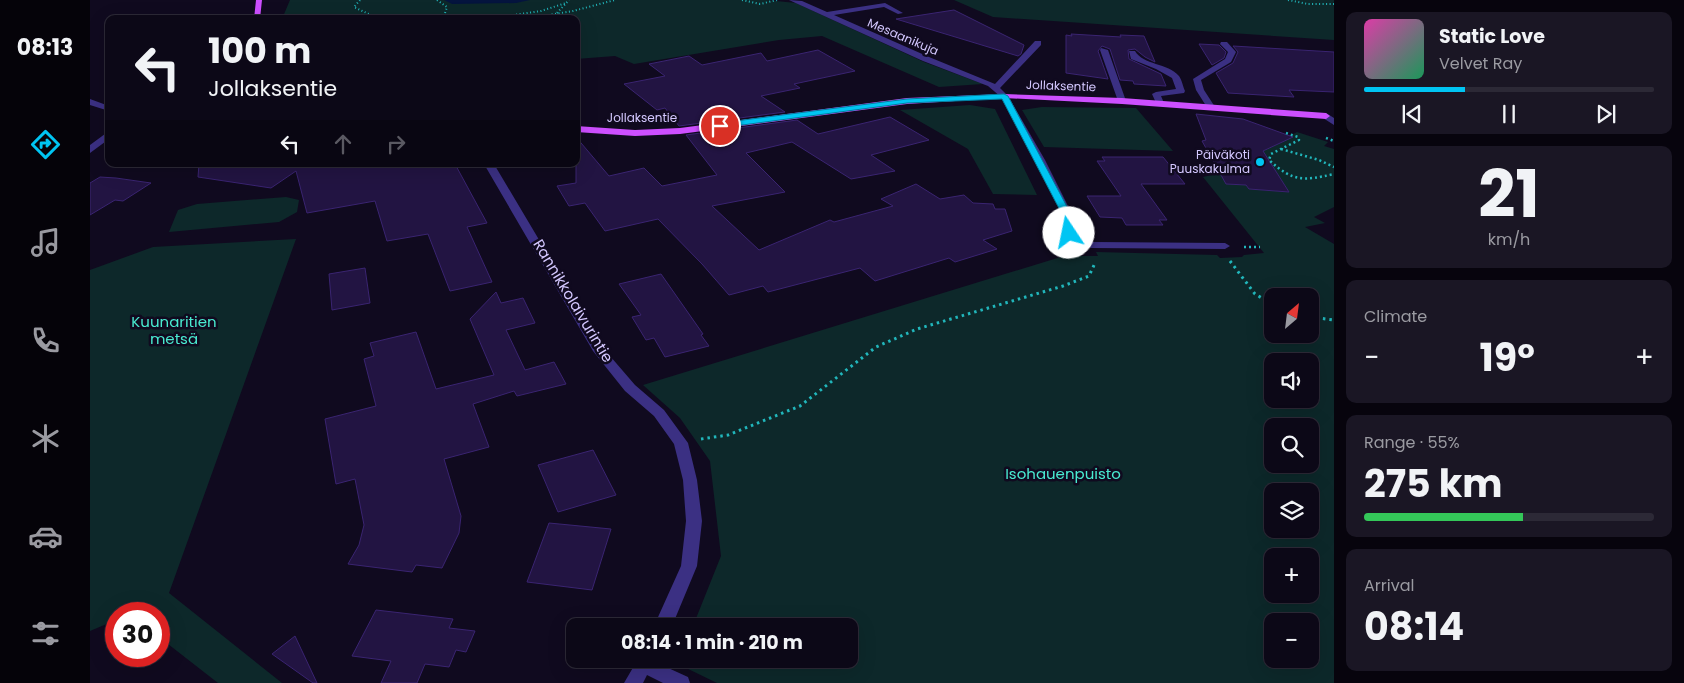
<!DOCTYPE html>
<html lang="en">
<head>
<meta charset="utf-8">
<style>
  :root { --surface:#0c0817; --page:#1a1624; --text:#f1f3f6; --muted:#9a9aa1; --line:#2c2936; --accent:#00c5f3 }
  body { margin:0; font-family:Poppins,sans-serif; background:var(--page); color:var(--text); height:100vh; display:flex; flex-direction:column; font-size:19px; white-space:nowrap }
  * { box-sizing:border-box; margin:0 }
  p { font-size:16px; color:var(--muted) }
  .icon { flex:none; width:28px; height:28px; fill:none; stroke:currentColor; stroke-width:2; stroke-linecap:round; stroke-linejoin:round }
  .map { position:relative; flex:1; overflow:hidden }
  .panel { display:flex; flex-direction:column; gap:12px; padding:12px; background:#07040d; width:350px }
  .panel>* { flex:none }
  .hud { position:absolute; left:15px; top:15px; width:475px; height:152px; border-radius:10px; box-shadow:0 5px 20px #0002,0 0 0 1px var(--line); background:#0c0817; color:var(--text); overflow:hidden }
  .needle { width:32px; rotate:28deg }
  .fabs { position:absolute; left:1174px; top:288px; display:grid; gap:10px }
  .fabs a { display:grid; place-items:center; width:55px; height:55px; border-radius:10px; background:var(--surface); box-shadow:0 5px 20px #0002,0 0 0 1px var(--line); font-size:25px }
  .speed { position:absolute; left:15px; top:602px; display:flex; gap:10px; font-size:25px; font-weight:700; text-align:center }
  .speed>* { display:grid; place-content:center; width:65px; height:65px; border-radius:50%; background:var(--surface); box-shadow:0 5px 20px #0002,0 0 0 1px var(--line); line-height:1 }
  .speed .limit { border:8px solid #d22; background:#fff; color:#111 }
  .pin { position:absolute; display:grid; place-items:center; width:42px; height:42px; color:#fff; margin:-21px; border:2px solid #fff; border-radius:50%; box-shadow:0 1px 5px #0007 }
  .me { position:absolute; width:55px; margin:-28px; rotate:349deg; stroke-linejoin:round; filter:drop-shadow(0 0 4px #0008) }
  .turn { display:flex; align-items:center; gap:18px; height:105px; padding:0 20px; font-size:22px }
  .turn .icon { width:65px; height:65px; stroke-width:2.5 }
  .turn b { display:block; font-size:35px; line-height:42px }
  .lanes { display:flex; align-items:center; height:48px; padding:0 20px; background:#0003; justify-content:center; gap:25px; direction:ltr }
  .lanes .off { opacity:.35 }
  .big { font-size:38px; font-weight:700; line-height:1.1 }
  .panel .widget { flex:1; display:flex; flex-direction:column; justify-content:center; gap:8px; min-width:0; padding:0 18px; border-radius:10px; background:var(--page) }
  .panel .dial { align-items:center; gap:0 }
  .dial b { font-size:65px; line-height:1 }
  .song { display:flex; align-items:center; gap:15px }
  .cover { width:60px; height:60px; border-radius:8px; background:linear-gradient(135deg,hsl(320 70% 55%),hsl(150 70% 35%)) }
  .played { height:5px; border-radius:2px; background:linear-gradient(90deg,var(--accent) 35%,var(--line) 35%) }
  .keys { display:flex; justify-content:space-around; direction:ltr }
  .heat { display:flex; justify-content:space-between; align-items:center; font-size:28px; direction:ltr }
  .charge { height:8px; border-radius:4px; background:linear-gradient(90deg,#34c759 55%,var(--line) 0) }
  .trip { position:absolute; left:476px; top:618px; width:292px; height:50px; border-radius:10px; background:var(--surface); box-shadow:0 5px 20px #0002,0 0 0 1px var(--line); font-weight:700; line-height:50px; text-align:center }
  main { display:flex; flex:1; min-height:0 }
  .dock { display:flex; flex-direction:column; width:90px; justify-content:space-around; align-items:center; background:#050309; color:var(--muted) }
  .dock .icon { width:35px; height:35px }
  .dock .on { color:var(--accent) }
  .dock b { font-size:22px; color:var(--text) }
  .map>svg:first-child { display:block }
</style>
</head>
<body>
<main>
<nav class="dock">
<b>08:13</b>
<svg class="icon on" aria-label="directions" viewBox="0 0 24 24"><path d="M12 3l9 9-9 9-9-9zM9 14v-3h6M13 9l2 2-2 2"/></svg>
<svg class="icon" aria-label="music" viewBox="0 0 24 24"><path d="M9 18V5l10-2v13"/><circle cx="6" cy="18" r="3"/><circle cx="16" cy="16" r="3"/></svg>
<svg class="icon" aria-label="phone" viewBox="0 0 24 24"><path d="M5 4h4l2 5-3 2q2 4 5 5l2-3 5 2v4C11 20 4 13 5 4z"/></svg>
<svg class="icon" aria-label="climate" viewBox="0 0 24 24"><path d="M12 3v18M4 7l16 10M4 17L20 7"/></svg>
<svg class="icon" aria-label="car" viewBox="0 0 24 24"><path d="M5 17H2v-5l4-1 3-4h7l3 4 3 1v5h-3M9 17h6M6 11h13"/><circle cx="7" cy="17" r="2"/><circle cx="17" cy="17" r="2"/></svg>
<svg class="icon" aria-label="filters" viewBox="0 0 24 24"><path d="M4 7h16M4 17h16"/><circle cx="9" cy="7" r="2"/><circle cx="15" cy="17" r="2"/></svg>
</nav>
<div class="map">
<svg width="1244" height="683" viewBox="0 0 1244 683">
  <rect width="100%" height="100%" fill="#100a1f"/>
  <!-- green -->
  <path fill="#0d282a" fill-rule="evenodd" d="M200 0H676L706 3 834 62 893 84 849 87 732 36 689 40 544 64 525 56 486 59V19H192Z
    M864 0H1244V40L903 17Z
    M880 105 905 109 947 195 903 194 878 149 810 110Z
    M952 107 1046 108 1083 151 954 147 932 110Z
    M1207 132 1238 142 1234 146 1244 149V207L1224 217 1235 223 1215 227 1244 244V683H627L588 664 590 659H760V626H603L631 556 620 461 590 418 553 385 974 256H1008L1006 252 1127 255 1130 258 1152 257 1154 255 1174 253 1113 177 1130 173H1137L1143 185H1156L1159 189 1199 192 1181 164 1167 154 1202 137 1200 136ZM1182 296H1220V334H1182ZM1182 361H1220V399H1182ZM1182 426H1220V464H1182ZM1182 491H1220V529H1182ZM1182 556H1220V594H1182ZM1182 621H1220V659H1182Z
    M196 197 209 200 207 212 189 222 79 232 88 210 107 204Z
    M206 239 79 593 192 683H128L69 637V614H26V620L0 631V270L63 247Z"/>
  <!-- water -->
  <path fill="#04143e" d="M354 0H440L426 3 362 4Z"/>
  <!-- building -->
  <path fill="#221442" stroke="#3a2471" d="M864 10 934 45 931 54 928 56 806 19Z
    M981 34 1031 37 1030 35 1054 36 1065 62 1055 57 1045 49 1038 50 1039 59 1071 74 1076 86 1044 84 1043 81 1030 80 1020 49 1012 46 1008 51 1018 79 976 73V35L982 36Z
    M1109 44 1129 45 1136 52 1134 58 1122 65Z
    M1143 46 1244 52V92L1199 90 1204 97 1138 93 1126 73 1143 63 1148 52Z
    M728 50 765 71 704 84 710 88 671 96 695 112 589 126 575 108 567 110 534 84 575 76 559 64 599 56 612 65 671 53 677 61Z
    M1106 114 1153 119 1203 137 1173 151 1199 192 1159 189 1156 185 1136 184 1112 141 1116 140Z
    M800 117 839 140 781 155 805 171 761 179 702 142 656 153 695 192 622 206 669 250 740 220 744 222 803 206 791 199 826 184 850 199 874 195 883 203 903 204 905 209H915L922 231 893 240 907 249 865 262 859 258 785 281 770 268 678 292 673 286 639 295 612 264 568 219 515 231 495 203 479 206 467 186 486 183V137L519 176 554 168 572 186 627 175 596 135 707 120 728 134Z
    M1012 157H1073L1095 184H1051L1077 220H1069L1073 225H1036L1032 218 1010 217 997 196H1031L1007 161H1015Z
    M109 164H365L397 223 377 227 402 282 360 291 338 234 297 241 285 201 217 213 206 171 181 188 108 177Z
    M10 177 26 178 61 183 33 201 25 200 0 215V183Z
    M275 268 280 303 242 310 239 274Z
    M571 274 613 334 611 335 619 346 575 357 564 338 556 340 542 317 551 315 529 284Z
    M406 292 411 303 433 298 445 323 416 330 435 370 464 362 476 384 427 396 424 391 383 404 399 447 354 459 371 516 369 533 352 568 326 565 322 572 258 564 269 545 274 525 265 479 246 484 235 419 286 406 274 359 284 356 280 343 326 332 346 389 404 375 380 319Z
    M503 450 526 495 468 512 448 465Z
    M459 523 521 529 502 590 437 582Z
    M286 610 363 619 359 628 385 631 376 652 366 650 359 667 335 664 327 683H291L301 661 262 656Z
    M205 636 227 683H223L182 654Z"/>
  <g fill="none" stroke-linecap="round" stroke-linejoin="round">
    <!-- path-far2 -->
    <path stroke="#21b6bb" stroke-width="2" stroke-dasharray="1 2.5" stroke-linecap="butt" d="M270 0 264 7 283 16 297 19
      M347 0 357 7 353 19
      M652 0 670 4 687 0
      M1198 0 1218 4H1244
      M467 13 479 0
      M395 19 451 11 476 3
      M434 19 483 11 525 0"/>
    <!-- path-far1 -->
    <path stroke="#21b6bb" stroke-width="2.5" stroke-dasharray="2 3" stroke-linecap="butt" d="M1196 133 1208 137 1209 140 1181 154 1179 160C1203 182 1213 181 1244 174
      M1236 138 1244 141
      M1191 149 1229 160 1244 167
      M1154 247H1170"/>
    <!-- path -->
    <path stroke="#21b6bb" stroke-width="3" stroke-dasharray="2.5 4" stroke-linecap="butt" d="M1140 261 1165 294 1182 304
      M1220 317 1244 320
      M611 439 638 435 710 406 786 347 827 329 973 286 999 276 1005 263"/>
    <!-- minor -->
    <path fill="#3b3083" fill-rule="evenodd" d="M699 0 712 1 737 12 795 3 813 13 808 14 794 7 744 15 839 57 905 84 945 41H951V45L910 88 918 96 955 160 984 218V232L1003 242 1135 243 1140 246 1135 249 1001 248 975 235 974 218 945 160 911 97 898 86 833 61Z
      M1131 42H1137L1146 52 1141 62 1111 80 1114 90 1125 107 1121 110 1118 109 1106 90 1103 79 1135 59 1138 52 1130 44Z
      M1011 48 1018 50 1036 101 1035 103 1028 101 1010 50Z
      M1039 51H1045C1053 65 1078 63 1089 76 1092 80 1093 87 1095 91L1094 93 1071 96 1074 103 1067 105 1062 94 1066 92 1086 89 1082 78 1066 69 1041 59Z
      M0 99 19 106V111L0 105Z
      M1236 113 1244 118V125L1233 118V114Z
      M19 131V139L0 153V145Z
      M394 164H404L514 349 545 385 574 410 598 443 607 480 612 521 607 566 582 626H564L591 566 596 521 593 480 584 444 564 416 535 391 503 351Z
      M548 659H566L565 662 598 677 600 683H573L557 675 553 683H534Z"/>
    <!-- major -->
    <path fill="#cd4fff" fill-rule="evenodd" d="M166 0H172L170 19H164Z
      M914 94 1032 98 1236 113 1240 116 1236 119 1032 104 914 98 817 104 590 134 545 136 486 132V126L545 130 590 128 817 98Z"/>
  </g>
  <!-- route -->
  <path fill="#00c5f3" stroke="#00809e" d="M914 94 918 96 983 218 982 235H976L974 218 912 99 817 103 630 128 626 126 630 123 817 99Z"/>
  <!-- markers -->
  <circle fill="#00c5f3" stroke="#100a1f" stroke-width="2" cx="1170" cy="162" r="5"/>
  <g text-anchor="middle" stroke-width="5" stroke-linejoin="round" paint-order="stroke">
    <!-- far-street labels -->
    <g font-size="12" fill="#d4c8ff" stroke="#100a1f">
      <text transform="translate(813 37) rotate(23)" y="4">Mesaanikuja</text>
      <text transform="translate(971 86) rotate(2)" y="4">Jollaksentie</text>
      <text x="552" y="122">Jollaksentie</text>
    </g>
    <!-- far-poi labels -->
    <g font-size="12" fill="#d4c8ff" stroke="#100a1f" text-anchor="end">
      <text x="1160" y="159">Päiväkoti<tspan x="1160" dy="14">Puuskakulma</tspan></text>
    </g>
    <!-- street labels -->
    <g font-size="15" fill="#d4c8ff" stroke="#100a1f">
      <text transform="translate(483 301) rotate(59)" y="5">Rannikkolaivurintie</text>
    </g>
    <!-- park labels -->
    <g font-size="15" fill="#49ebd1" stroke="#100a1f">
      <text x="84" y="327">Kuunaritien<tspan x="84" dy="17">metsä</tspan></text>
      <text x="973" y="479">Isohauenpuisto</text>
    </g>
  </g>
</svg>
<div class="fabs">
<a><svg class="needle" viewBox="-14 -14 28 28"><path d="M0-13l5 13h-10z" fill="#e53935"/><path d="M0 13l5-13h-10z" fill="#9a9aa1"/></svg></a>
<a><svg class="icon" aria-label="sound" viewBox="0 0 24 24"><path d="M4 9h4l5-4v14l-5-4H4zM17 9q2 3 0 6"/></svg></a>
<a><svg class="icon" aria-label="search" viewBox="0 0 24 24"><circle cx="10" cy="10" r="6"/><path d="M15 15l6 6"/></svg></a>
<a><svg class="icon" aria-label="layers" viewBox="0 0 24 24"><path d="M12 4l9 5-9 5-9-5zM3 14l9 5 9-5"/></svg></a>
<a>+</a>
<a>−</a>
</div>
<div class="speed"><div class="limit">30</div></div>
<div class="pin" style="left:630px;top:126px;background:#d93025"><svg class="icon" aria-label="arrive" viewBox="0 0 24 24"><path d="M6 21V4h12l-3 4 3 4H6"/></svg></div>
<svg class="me" style="left:979px;top:233px" viewBox="-20 -20 40 40"><circle r="19" fill="#fff"/><path d="M0-13L10 11 0 6-10 11z" fill="#00c5f3"/></svg>
<div class="trip">08:14 · 1 min · 210 m</div>
<div class="hud">
<div class="turn"><svg class="icon" aria-label="left" viewBox="0 0 24 24"><path d="M17 20v-9H6M10 6l-5 5 5 5"/></svg><div><b>100 m</b>Jollaksentie</div></div>
<div class="lanes"><svg class="icon" aria-label="left" viewBox="0 0 24 24"><path d="M17 20v-9H6M10 6l-5 5 5 5"/></svg><svg class="icon off" aria-label="ahead" viewBox="0 0 24 24"><path d="M12 20V5M6 11l6-6 6 6"/></svg><svg class="icon off" aria-label="right" viewBox="0 0 24 24"><path d="M7 20v-9h11M14 6l5 5-5 5"/></svg></div>
</div>
</div>
<section class="panel">
<div class="widget">
<div class="song"><i class="cover"></i><div><b>Static Love</b><p>Velvet Ray</p></div></div>
<div class="played"></div>
<div class="keys"><svg class="icon" aria-label="previous" viewBox="0 0 24 24"><path d="M18 5L8 12l10 7zM5 5v14"/></svg><svg class="icon" aria-label="pause" viewBox="0 0 24 24"><path d="M8 5v14M16 5v14"/></svg><svg class="icon" aria-label="next" viewBox="0 0 24 24"><path d="M6 5l10 7-10 7zM19 5v14"/></svg></div>
</div>
<div class="widget dial"><b>21</b><p>km/h</p></div>
<div class="widget"><p>Climate</p>
<div class="heat"><a>−</a><b class="big">19°</b><a>+</a></div>
</div>
<div class="widget"><p>Range · 55%</p><b class="big">275 km</b><div class="charge"></div></div>
<div class="widget"><p>Arrival</p><b class="big">08:14</b></div>
</section>
</main>
</body>
</html>
